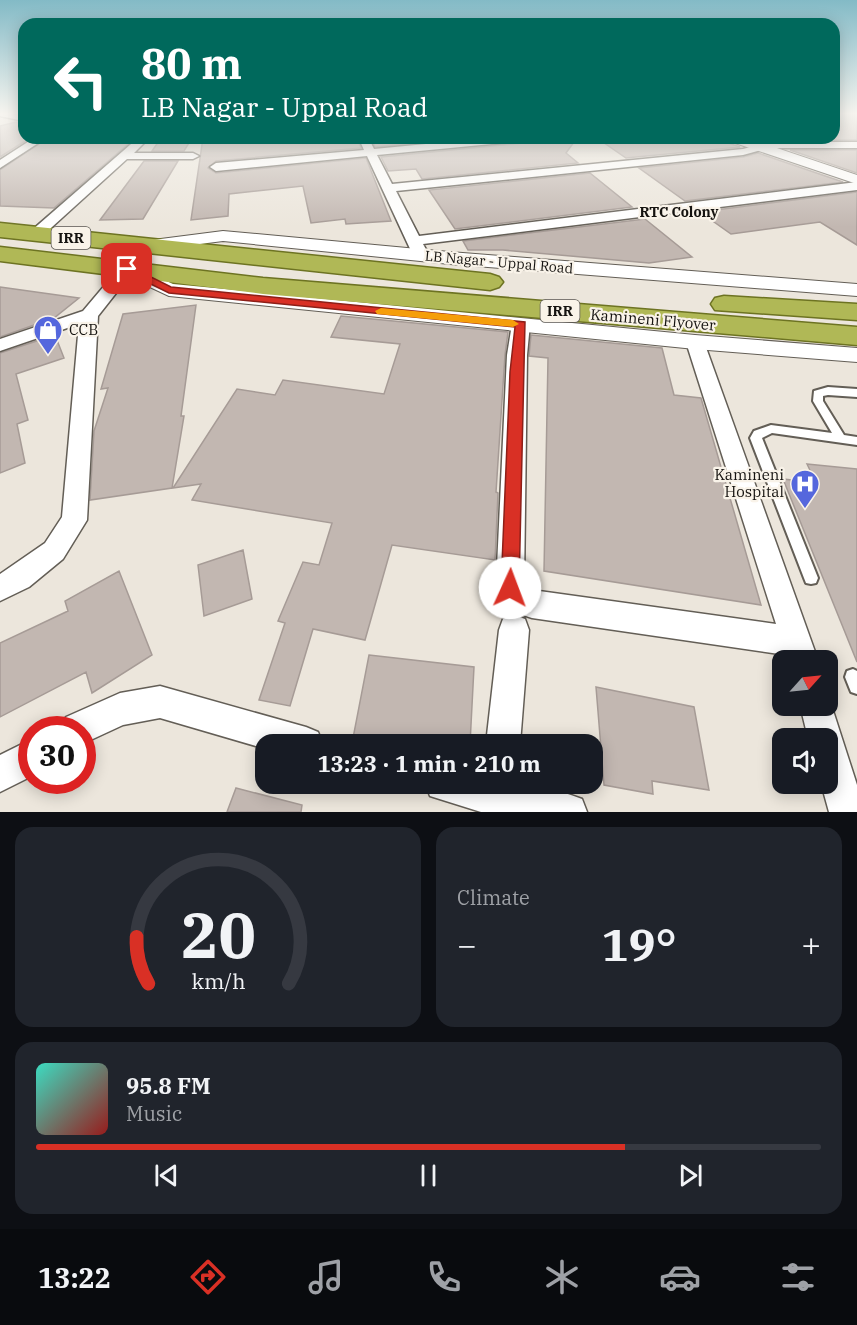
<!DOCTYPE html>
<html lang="en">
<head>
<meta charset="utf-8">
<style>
  :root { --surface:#171b24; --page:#20242c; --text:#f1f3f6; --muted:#9ea1a6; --line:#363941; --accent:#d93025 }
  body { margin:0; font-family:"IBM Plex Serif",serif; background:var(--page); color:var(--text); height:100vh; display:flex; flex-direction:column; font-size:22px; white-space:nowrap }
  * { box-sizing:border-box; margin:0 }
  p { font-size:20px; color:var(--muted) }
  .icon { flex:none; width:33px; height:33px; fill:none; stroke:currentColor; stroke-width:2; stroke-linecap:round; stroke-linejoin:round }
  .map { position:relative; height:812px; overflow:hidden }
  .side { display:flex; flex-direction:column; gap:15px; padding:15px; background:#0d0f14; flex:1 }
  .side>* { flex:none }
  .hud { position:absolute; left:18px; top:18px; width:822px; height:126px; border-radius:18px; box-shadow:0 3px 15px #0003; background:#00695c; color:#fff; overflow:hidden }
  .needle { width:39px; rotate:63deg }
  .tools { position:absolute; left:772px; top:650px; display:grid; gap:12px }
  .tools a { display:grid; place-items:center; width:66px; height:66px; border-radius:12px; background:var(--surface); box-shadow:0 3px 15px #0003; font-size:30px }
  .speed { position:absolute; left:18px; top:716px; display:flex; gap:12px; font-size:30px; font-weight:700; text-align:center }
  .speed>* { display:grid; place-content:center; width:78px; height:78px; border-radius:50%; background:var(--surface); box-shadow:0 3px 15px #0003; line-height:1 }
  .speed .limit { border:9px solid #d22; background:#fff; color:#111 }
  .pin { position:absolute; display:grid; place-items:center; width:51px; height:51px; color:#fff; margin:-26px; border-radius:12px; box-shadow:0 3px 9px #0006 }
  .me { position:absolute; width:66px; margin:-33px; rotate:2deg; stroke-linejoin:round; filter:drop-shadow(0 0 4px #0008) }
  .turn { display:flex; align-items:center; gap:21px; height:126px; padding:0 24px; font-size:27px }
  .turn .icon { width:78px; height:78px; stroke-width:2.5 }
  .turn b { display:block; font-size:42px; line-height:51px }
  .big { font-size:45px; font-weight:800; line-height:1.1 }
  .side .tile { flex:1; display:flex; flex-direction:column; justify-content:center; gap:9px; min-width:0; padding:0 21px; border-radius:18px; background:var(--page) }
  .side .dial { align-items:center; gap:0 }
  .dial svg { height:156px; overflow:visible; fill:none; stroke:var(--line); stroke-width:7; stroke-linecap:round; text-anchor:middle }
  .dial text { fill:var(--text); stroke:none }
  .song { display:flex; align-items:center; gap:18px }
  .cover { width:72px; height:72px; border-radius:9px; background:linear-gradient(135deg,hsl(170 70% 55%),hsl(0 70% 35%)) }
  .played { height:6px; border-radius:3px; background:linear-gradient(90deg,var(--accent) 75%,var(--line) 75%) }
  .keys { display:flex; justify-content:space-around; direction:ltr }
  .heat { display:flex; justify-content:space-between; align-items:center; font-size:33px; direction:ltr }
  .side .tiles { flex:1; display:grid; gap:15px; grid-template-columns:1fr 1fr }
  .tile:last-child { grid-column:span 2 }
  .trip { position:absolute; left:255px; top:734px; width:348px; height:60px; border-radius:18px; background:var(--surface); box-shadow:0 3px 15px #0003; font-weight:800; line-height:60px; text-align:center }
  .menu { display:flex; height:96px; justify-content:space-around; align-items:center; background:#090b0e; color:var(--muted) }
  .menu .icon { width:42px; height:42px }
  .menu .current { color:var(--accent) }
  .menu b { font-size:27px; color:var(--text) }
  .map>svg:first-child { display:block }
</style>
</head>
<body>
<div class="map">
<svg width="857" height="812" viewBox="0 0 857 812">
  <rect width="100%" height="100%" fill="#ece6dc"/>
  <!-- building -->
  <path fill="#c2b7b1" stroke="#a69b96" stroke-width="1.5" d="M834 113H857V140H834Z
    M16 122 24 126V138H30L0 157V126Z
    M48 138H135L54 208 0 206V170Z
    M161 138H192L184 151H152Z
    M203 138H360L358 140 361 148 216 161 208 168 216 173 366 158 391 221 346 224 345 219 311 223 303 186 229 194 228 216 191 220Z
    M371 138H444L445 140 375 147Z
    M552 138H577L566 153 578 163 422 179 416 169 388 171 381 157 522 143 527 141Z
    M597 138H726L728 143 740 147 626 158Z
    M790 150H857V173Z
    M758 153 843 182 685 201 639 168 743 157Z
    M144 161H178L143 219 100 220Z
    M590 173 632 207 455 229 429 190Z
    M857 192V245L820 222 731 234 700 212Z
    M645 219 692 257 649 263 503 250H468L463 241Z
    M0 287 79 298 54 318 0 337Z
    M196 305 181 416H184L172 488 90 500 94 431 108 388 101 389 123 314Z
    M341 316 508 332 505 355 496 492 498 493 495 560 392 545 365 640 313 629 290 706 259 700 285 623 278 621 303 562 319 565 332 523 192 500 201 484 173 488 237 389 275 395 283 380 384 394 400 344 331 337Z
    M55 335 64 358 16 374 28 420 17 424 25 463 0 473V353Z
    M531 335 662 348 674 395 701 398 761 605 544 571 548 358 529 356Z
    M807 464 857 469V662L783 479 816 483Z
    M243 550 252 599 204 616 198 565Z
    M119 571 152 655 92 693 86 672 0 717V643L68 611 65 601Z
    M369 655 474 667 470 744H397L353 738Z
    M596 687 694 707 709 790 652 781 653 794 604 785Z
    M236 788 302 805 301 812H227Z"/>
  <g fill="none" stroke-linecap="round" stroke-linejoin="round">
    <!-- service casing -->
    <g stroke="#635e56" stroke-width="4">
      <path id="service" d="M828 387 857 389V397L828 395 823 396V401L844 435 857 437V445L772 433 762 438 818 578 816 583 811 584 806 583 804 578 750 438 754 431 771 425 832 433 813 401 814 391Z
        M853 669 857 671V694L851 692 845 677 847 671Z"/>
    </g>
    <!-- minor casing -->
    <g stroke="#635e56" stroke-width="3">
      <path id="minor" d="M0 113 24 115V121L0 116Z
        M34 138H46L0 168V160Z
        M138 138H149L134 153H193L199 156 193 159H127L41 237H31L29 234 31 231Z
        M364 138 369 139 374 149 488 138H527L522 141 377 155 392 184 743 149 769 142H857V148H769L743 155 396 191 419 236 857 182V190L423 244 428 253 420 258 412 253 367 156 216 171 210 167 216 163 364 150 360 141Z
        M127 264 135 269 98 316 87 520 63 559 29 587 0 601V574L45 543 62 517 79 324 0 351V339L83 311 121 266Z
        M521 319 527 320 530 324 527 355 524 585 532 590 776 624 686 342 688 338H702L704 342 818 660H788L786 655 532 618C513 612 504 606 496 588L507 355 512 324 515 320Z
        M514 615 525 619 529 630 520 744H486L499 630 503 619Z
        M160 686 306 727 318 732 323 744H266V749L160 718 123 725 82 744V729H61L66 717 120 693Z
        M828 695 857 785V812H829L821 783H828V738H808L800 705H828Z
        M32 739V776L0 792V755Z
        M425 783C477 783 533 779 582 799L587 812H481L430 796Z"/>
    </g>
    <!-- tertiary casing -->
    <g stroke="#635e56" stroke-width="2">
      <path id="tertiary" d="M728 138H747L857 175V184L729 141Z
        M223 231 450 252 857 284V296L450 264 223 241 145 251 139 250 136 246 139 242 145 241Z
        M127 263 173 284 695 335 857 348V362L695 349 169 296 120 273 117 269 120 265Z"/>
    </g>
    <!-- trunk casing -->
    <g stroke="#6d7322" stroke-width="3">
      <path id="trunk" d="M0 223 490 274 499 277 503 282 499 287 490 290 0 237Z
        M0 247 263 278 857 327V345L263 294 0 261Z
        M724 296 857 304V320L715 310 711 304 715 298Z"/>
    </g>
    <!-- service -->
    <use href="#service" fill="#fff" fill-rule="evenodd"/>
    <!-- minor -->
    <use href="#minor" fill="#fff" fill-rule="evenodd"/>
    <!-- tertiary -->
    <use href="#tertiary" fill="#fff" fill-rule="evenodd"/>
    <!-- trunk -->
    <use href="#trunk" fill="#b0b856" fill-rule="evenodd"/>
  </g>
  <!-- sky -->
  <linearGradient id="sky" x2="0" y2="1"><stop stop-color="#83bac6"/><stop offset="0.5" stop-color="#f6f4ef"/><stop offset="1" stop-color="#f6f4ef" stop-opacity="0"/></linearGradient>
  <rect width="857" height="227" fill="url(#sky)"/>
  <!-- route -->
  <path fill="#d93025" stroke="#8d1f18" stroke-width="1.5" d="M124 267H131L171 287 525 322 519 588 517 594 510 596 504 594 501 588 510 372 515 327 169 293 124 271Z"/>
  <!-- slow -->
  <path fill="#f59e0b" d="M381 308 513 320 519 324 513 327 377 314 375 311Z"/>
  <!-- icons -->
  <defs>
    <g id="shop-pin" transform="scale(1.5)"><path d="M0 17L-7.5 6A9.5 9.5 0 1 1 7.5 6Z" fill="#5567dd" stroke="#f9f3e9"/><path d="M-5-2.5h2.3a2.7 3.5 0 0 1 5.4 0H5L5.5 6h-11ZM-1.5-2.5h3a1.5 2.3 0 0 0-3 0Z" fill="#fff"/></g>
    <g id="hospital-pin" transform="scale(1.5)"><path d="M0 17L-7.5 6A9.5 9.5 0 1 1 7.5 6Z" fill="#5567dd" stroke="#f9f3e9"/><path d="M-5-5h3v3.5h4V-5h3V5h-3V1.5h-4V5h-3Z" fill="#fff"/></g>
  </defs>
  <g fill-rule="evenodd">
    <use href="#shop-pin" x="48" y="330"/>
    <use href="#hospital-pin" x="805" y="484"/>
  </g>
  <g text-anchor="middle" stroke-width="4.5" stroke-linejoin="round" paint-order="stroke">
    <!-- far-neighbourhood labels -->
    <g font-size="14" font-weight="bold" fill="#151310" stroke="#f9f3e9">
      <text x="679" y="217">RTC Colony</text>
    </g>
    <!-- shield labels -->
    <g fill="#f9f3e9" stroke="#595651" stroke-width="1.5">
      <rect x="51.5" y="227" width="39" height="22" rx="4.5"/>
      <rect x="540.5" y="300" width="39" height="22" rx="4.5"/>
    </g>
    <g font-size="14" font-weight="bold" fill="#151310">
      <text x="71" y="243">IRR</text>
      <text x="560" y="316">IRR</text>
    </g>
    <!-- far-street labels -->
    <g font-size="14" fill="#151310" stroke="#f9f3e9">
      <text transform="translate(499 262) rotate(5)" y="5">LB Nagar - Uppal Road</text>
    </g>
    <!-- street labels -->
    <g font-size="15" fill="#151310" stroke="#f9f3e9">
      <text transform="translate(653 320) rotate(5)" y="5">Kamineni Flyover</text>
    </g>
    <!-- poi labels -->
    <g font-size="15" fill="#151310" stroke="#f9f3e9" text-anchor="start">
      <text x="69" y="335">CCB</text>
      <text x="784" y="480" text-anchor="end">Kamineni<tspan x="784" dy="17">Hospital</tspan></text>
    </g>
  </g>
</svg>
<div class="tools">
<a><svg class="needle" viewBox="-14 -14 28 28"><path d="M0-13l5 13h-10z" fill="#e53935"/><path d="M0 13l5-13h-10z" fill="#9ea1a6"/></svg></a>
<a><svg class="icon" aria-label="sound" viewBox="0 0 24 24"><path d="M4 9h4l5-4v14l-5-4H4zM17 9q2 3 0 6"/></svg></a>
</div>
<div class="speed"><div class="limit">30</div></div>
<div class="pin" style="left:127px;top:269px;background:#d93025"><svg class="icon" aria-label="arrive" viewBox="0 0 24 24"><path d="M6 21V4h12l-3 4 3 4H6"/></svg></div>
<svg class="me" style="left:510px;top:588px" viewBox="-20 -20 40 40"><circle r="19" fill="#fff"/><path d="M0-13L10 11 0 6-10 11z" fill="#d93025"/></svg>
<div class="trip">13:23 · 1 min · 210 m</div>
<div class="hud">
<div class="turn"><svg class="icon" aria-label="left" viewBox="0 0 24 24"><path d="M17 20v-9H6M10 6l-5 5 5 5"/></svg><div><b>80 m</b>LB Nagar - Uppal Road</div></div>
</div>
</div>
<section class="side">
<div class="tiles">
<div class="tile dial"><svg viewBox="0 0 100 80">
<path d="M14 69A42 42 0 1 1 86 69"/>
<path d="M14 69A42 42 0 0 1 8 45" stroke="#d93025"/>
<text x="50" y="56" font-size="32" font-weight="700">20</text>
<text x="50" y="72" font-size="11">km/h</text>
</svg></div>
<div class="tile"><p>Climate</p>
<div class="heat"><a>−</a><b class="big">19°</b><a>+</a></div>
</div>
<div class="tile">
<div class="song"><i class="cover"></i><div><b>95.8 FM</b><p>Music</p></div></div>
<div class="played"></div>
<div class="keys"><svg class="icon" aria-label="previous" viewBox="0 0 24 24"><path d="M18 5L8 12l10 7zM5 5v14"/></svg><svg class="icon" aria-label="pause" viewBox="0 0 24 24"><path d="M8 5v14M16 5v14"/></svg><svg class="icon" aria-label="next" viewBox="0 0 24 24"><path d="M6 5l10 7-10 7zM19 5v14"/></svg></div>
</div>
</div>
</section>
<nav class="menu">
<b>13:22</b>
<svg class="icon current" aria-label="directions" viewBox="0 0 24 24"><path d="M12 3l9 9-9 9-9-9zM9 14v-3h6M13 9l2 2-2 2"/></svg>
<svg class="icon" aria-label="music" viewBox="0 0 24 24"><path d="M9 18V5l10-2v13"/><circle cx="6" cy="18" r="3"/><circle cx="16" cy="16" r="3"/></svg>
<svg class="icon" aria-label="phone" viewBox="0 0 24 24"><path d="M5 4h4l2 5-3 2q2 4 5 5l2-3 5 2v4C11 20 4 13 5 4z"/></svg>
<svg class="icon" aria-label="climate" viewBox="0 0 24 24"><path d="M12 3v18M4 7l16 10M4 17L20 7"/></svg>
<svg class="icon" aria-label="car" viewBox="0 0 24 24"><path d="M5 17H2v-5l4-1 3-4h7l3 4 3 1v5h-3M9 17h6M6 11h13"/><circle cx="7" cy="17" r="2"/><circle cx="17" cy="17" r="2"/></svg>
<svg class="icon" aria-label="filters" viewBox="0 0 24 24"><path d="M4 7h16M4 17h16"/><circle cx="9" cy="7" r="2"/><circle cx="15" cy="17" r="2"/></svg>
</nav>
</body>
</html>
